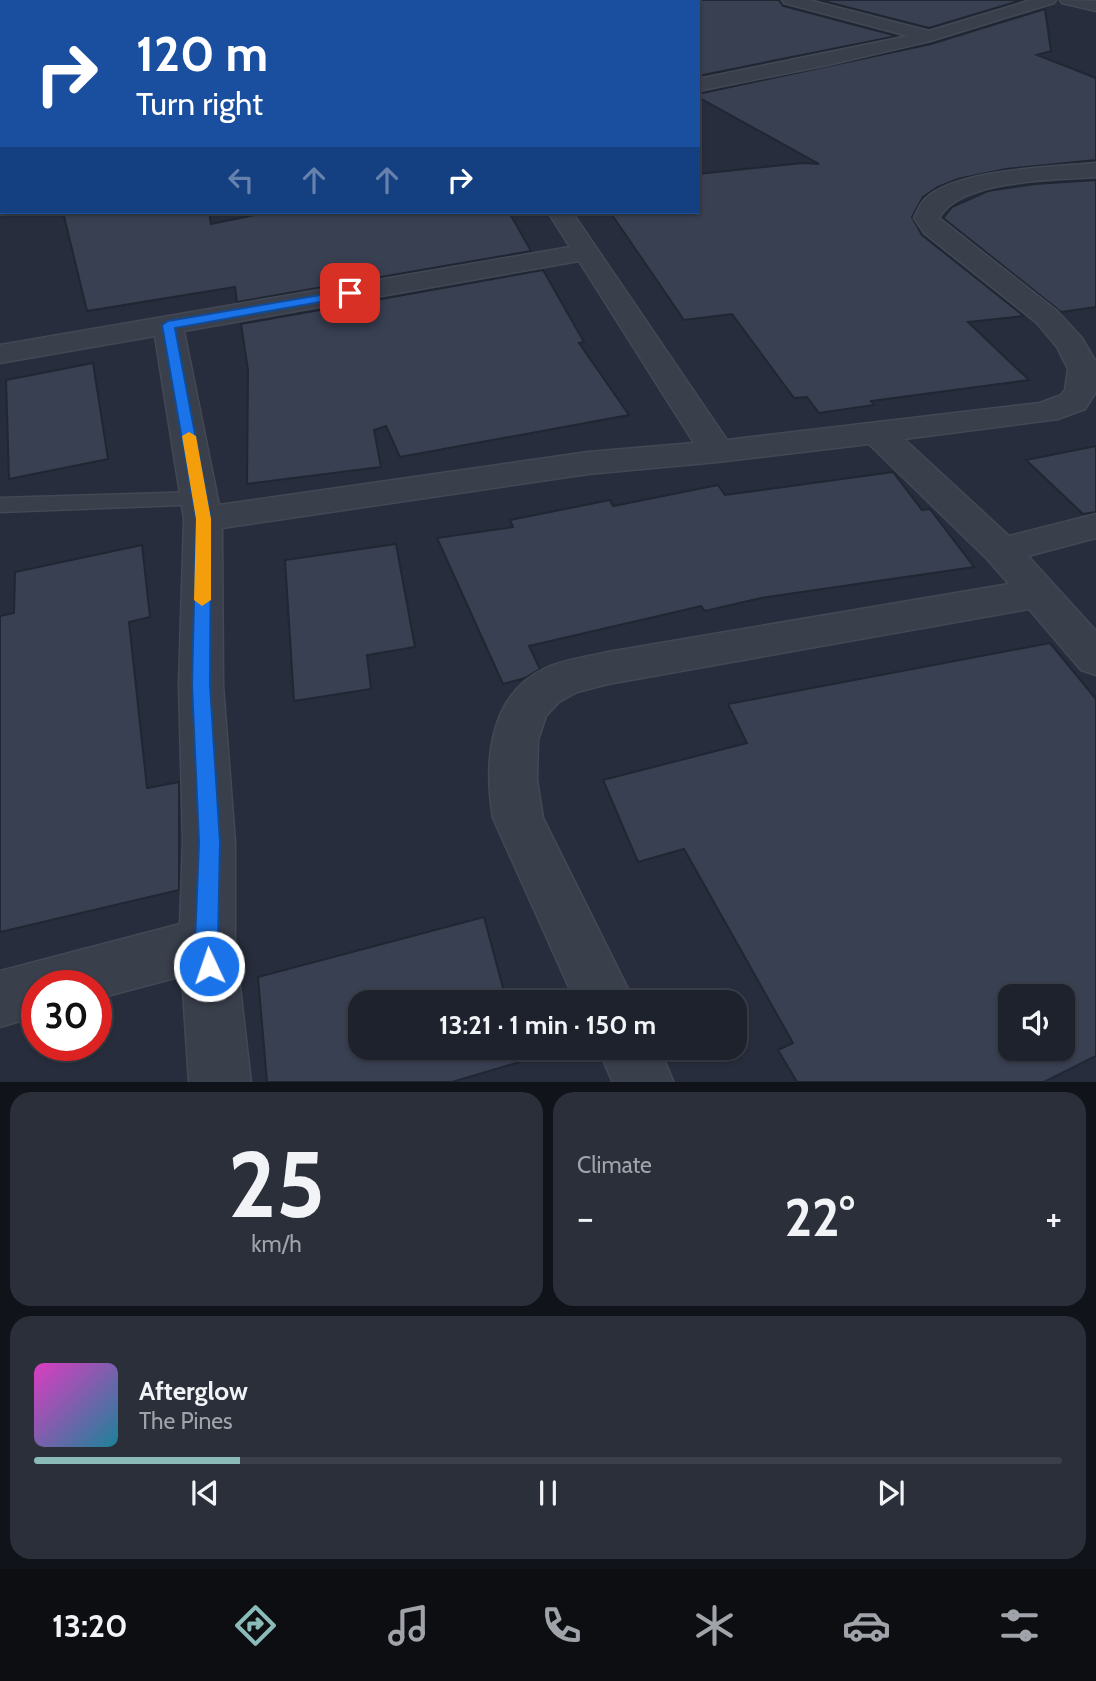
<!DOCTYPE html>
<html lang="en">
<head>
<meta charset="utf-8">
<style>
  :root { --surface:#1d222d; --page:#2a2f39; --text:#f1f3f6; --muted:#a0a4aa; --line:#3b3f49; --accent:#8bbbb9 }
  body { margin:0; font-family:Cabin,sans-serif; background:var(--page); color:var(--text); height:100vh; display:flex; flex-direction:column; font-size:26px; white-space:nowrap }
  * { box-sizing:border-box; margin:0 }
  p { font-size:23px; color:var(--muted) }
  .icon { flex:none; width:38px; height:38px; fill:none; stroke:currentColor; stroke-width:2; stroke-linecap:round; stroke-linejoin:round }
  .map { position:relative; height:1082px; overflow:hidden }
  .panel { display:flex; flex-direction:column; gap:10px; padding:10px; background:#101319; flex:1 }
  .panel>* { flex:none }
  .banner { position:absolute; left:0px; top:0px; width:700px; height:214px; box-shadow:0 2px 5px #0004,0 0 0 2px var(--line); background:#1a4fa0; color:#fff; overflow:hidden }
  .buttons { position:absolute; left:998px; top:984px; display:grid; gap:14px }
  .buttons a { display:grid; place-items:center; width:77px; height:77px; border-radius:14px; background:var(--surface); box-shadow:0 2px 5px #0004,0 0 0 2px var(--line); font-size:35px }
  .speed { position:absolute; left:21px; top:970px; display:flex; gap:14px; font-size:35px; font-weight:700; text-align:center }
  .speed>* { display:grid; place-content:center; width:91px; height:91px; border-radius:50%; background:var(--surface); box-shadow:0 2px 5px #0004,0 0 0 2px var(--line); line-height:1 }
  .speed .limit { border:10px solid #d22; background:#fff; color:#111 }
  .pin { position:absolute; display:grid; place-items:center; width:60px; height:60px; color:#fff; margin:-30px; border-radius:14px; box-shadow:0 4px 10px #0006 }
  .me { position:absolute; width:77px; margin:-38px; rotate:357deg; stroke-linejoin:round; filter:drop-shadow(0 0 5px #0008) }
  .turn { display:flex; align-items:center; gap:24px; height:147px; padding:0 21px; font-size:32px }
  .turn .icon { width:91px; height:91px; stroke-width:2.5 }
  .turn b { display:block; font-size:49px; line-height:60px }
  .lanes { display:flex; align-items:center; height:66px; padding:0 21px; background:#0003; justify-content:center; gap:35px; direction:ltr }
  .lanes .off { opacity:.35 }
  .big { font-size:52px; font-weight:700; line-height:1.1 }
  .panel .tile { flex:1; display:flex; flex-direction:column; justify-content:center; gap:10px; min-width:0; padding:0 24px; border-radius:21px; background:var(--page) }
  .panel .dial { align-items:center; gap:0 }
  .dial b { font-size:91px; line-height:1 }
  .song { display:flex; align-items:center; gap:21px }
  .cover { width:84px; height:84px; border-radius:10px; background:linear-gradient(135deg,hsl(310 70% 55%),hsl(190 70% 35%)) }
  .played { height:7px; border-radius:4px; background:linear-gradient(90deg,var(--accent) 20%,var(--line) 20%) }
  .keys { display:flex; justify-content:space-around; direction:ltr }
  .heat { display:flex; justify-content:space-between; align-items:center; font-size:38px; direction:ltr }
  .panel .tiles { flex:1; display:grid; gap:10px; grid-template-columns:1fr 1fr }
  .tile:last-child { grid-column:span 2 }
  .trip { position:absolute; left:348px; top:990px; width:399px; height:70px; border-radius:21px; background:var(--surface); box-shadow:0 2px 5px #0004,0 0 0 2px var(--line); font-weight:700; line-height:70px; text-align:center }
  .menu { display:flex; height:112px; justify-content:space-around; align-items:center; background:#0c0e12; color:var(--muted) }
  .menu .icon { width:49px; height:49px }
  .menu .active { color:var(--accent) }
  .menu b { font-size:32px; color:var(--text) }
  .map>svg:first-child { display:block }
</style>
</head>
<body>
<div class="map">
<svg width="1096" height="1083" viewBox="0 0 1096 1083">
  <rect width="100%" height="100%" fill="#272d3c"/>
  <!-- building -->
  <path fill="#394052" stroke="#212633" stroke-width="2" fill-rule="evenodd" d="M619 0H779L783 6 897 36 698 76V2Z
    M819 0H1022L929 28Z
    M1045 9 1051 51 1037 55 1096 78V160L1006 169 958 179 938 187 923 197 912 217 922 235 1024 316 968 322 1029 380 871 401 874 405 819 413 807 397 794 398 732 314 684 320 610 212H698V174L803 163 819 164 698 97V94L931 44Z
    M1096 180V307L1061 312 943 218 952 207 988 191 1035 184Z
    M63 212H209L211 224 269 212H509L531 251 237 302 235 287 87 311Z
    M543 270 584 342 579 343 629 415 400 457 386 426 374 430 381 467 247 484 248 370 241 324Z
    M93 363 108 459 9 479 6 380Z
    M1096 446V512L1083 514 1026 460Z
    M893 472 922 510 930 509 974 567 761 598 705 611 701 606 529 646 540 669 525 678 503 684 437 538 513 527 510 520 610 500 613 506 718 485 725 495Z
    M396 544 415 647 367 655 371 689 294 701 285 560Z
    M142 545 150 617 129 622 147 788 179 782V890L0 932V616L14 613 15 572Z
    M1050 643 1096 699V1056L1044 1082H797L778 1050 793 1043 684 849 638 862 603 780 747 743 728 704ZM1010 996H1062V1048H1010Z
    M484 917 507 1003H360V1048H519L523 1061 452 1082H267L258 977Z"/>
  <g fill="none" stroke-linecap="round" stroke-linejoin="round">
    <!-- lane casing -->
    <g stroke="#434855" stroke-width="3">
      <path id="lane" d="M200 492 208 494 212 499 208 504 0 512V498Z"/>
    </g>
    <!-- street casing -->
    <g stroke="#434855" stroke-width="3">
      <path id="street" d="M54 0H71L72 2H55Z
        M466 0H485L486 2H467Z
        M782 0H809L929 31 1031 0H1056L1054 3 930 41 828 65 698 91V79L908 36 784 3Z
        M1060 0 1096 1V11L1062 3Z
        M1096 163V177C1056 180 960 179 939 218L1057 311 1082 338 1096 362V392L1085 409 1058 419 904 439 1009 536 1096 514V538L1028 556 1096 631V675L1081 670 1029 609 608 684 577 692 559 702 546 716 538 740 537 780 543 818 635 1003H576L493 818C484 763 488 694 546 668 565 659 587 657 608 652L1009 584 987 559 869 444 717 462 588 474 222 528 223 685 235 842V943L251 1083H189L182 976 96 999V985H37V1016L0 1027V971L180 924 183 842 179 685 184 519 155 336 0 363V345L570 247 548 212H572L727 440 1040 403 1061 395 1065 390 1068 369 1057 347 1037 323 924 233 914 218C917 212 920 204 925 199 955 169 1054 167 1096 163ZM579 261 694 443 588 452 219 505 184 331Z
        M0 179H2V193H0Z
        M598 1048H659L674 1083H613Z"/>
    </g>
    <!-- lane -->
    <use href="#lane" fill="#3a3f4c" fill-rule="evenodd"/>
    <!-- street -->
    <use href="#street" fill="#3a3f4c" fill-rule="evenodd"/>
  </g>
  <!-- route -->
  <path fill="#1a73e8" stroke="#114b97" stroke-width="2" d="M350 290 354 291V296L175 328 211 519 210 685 220 842 218 943 221 966 217 974 209 977 201 974 195 943 199 842 192 685 196 519 162 325 168 321Z"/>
  <!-- slow -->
  <path fill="#f59e0b" d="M189 432 196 436 211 519V600L202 606 194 600 196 519 182 436Z"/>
</svg>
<div class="buttons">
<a><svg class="icon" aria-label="sound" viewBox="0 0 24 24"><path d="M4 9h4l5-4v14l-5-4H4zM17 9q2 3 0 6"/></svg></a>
</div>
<div class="speed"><div class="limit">30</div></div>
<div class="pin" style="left:350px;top:293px;background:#d93025"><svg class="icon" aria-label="arrive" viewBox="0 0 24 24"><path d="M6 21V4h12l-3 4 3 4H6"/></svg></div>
<svg class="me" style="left:209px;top:966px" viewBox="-20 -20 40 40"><circle r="17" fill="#1a73e8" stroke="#fff" stroke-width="3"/><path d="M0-11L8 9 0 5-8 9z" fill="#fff"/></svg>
<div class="trip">13:21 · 1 min · 150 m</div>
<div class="banner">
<div class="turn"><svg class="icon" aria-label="right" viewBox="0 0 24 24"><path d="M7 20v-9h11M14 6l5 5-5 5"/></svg><div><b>120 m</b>Turn right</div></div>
<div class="lanes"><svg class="icon off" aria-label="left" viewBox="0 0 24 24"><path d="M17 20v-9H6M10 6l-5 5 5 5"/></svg><svg class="icon off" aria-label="ahead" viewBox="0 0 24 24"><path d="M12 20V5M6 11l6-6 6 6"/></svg><svg class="icon off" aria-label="ahead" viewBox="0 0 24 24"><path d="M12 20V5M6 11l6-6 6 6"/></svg><svg class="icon" aria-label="right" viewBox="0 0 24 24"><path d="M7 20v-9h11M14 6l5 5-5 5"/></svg></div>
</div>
</div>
<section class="panel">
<div class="tiles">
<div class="tile dial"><b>25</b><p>km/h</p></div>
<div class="tile"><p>Climate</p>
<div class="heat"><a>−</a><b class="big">22°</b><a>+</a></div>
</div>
<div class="tile">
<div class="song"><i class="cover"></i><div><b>Afterglow</b><p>The Pines</p></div></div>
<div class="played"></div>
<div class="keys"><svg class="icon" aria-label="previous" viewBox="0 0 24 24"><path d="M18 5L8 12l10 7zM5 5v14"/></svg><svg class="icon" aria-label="pause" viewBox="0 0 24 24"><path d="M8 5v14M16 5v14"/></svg><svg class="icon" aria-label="next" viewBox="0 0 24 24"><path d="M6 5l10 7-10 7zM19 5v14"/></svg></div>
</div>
</div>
</section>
<nav class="menu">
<b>13:20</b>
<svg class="icon active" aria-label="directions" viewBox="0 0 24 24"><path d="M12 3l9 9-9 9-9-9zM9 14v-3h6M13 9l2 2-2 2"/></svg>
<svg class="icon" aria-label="music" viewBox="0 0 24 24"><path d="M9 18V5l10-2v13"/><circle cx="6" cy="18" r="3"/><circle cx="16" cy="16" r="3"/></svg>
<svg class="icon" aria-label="phone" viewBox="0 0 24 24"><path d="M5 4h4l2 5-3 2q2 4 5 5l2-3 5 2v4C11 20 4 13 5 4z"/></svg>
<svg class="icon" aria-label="climate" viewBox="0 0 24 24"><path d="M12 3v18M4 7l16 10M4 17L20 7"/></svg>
<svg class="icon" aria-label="car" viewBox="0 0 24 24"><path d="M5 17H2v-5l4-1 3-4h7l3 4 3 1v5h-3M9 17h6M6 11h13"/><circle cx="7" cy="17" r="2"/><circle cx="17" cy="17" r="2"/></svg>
<svg class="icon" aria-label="filters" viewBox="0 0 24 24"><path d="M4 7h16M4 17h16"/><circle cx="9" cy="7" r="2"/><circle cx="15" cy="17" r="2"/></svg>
</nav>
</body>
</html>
